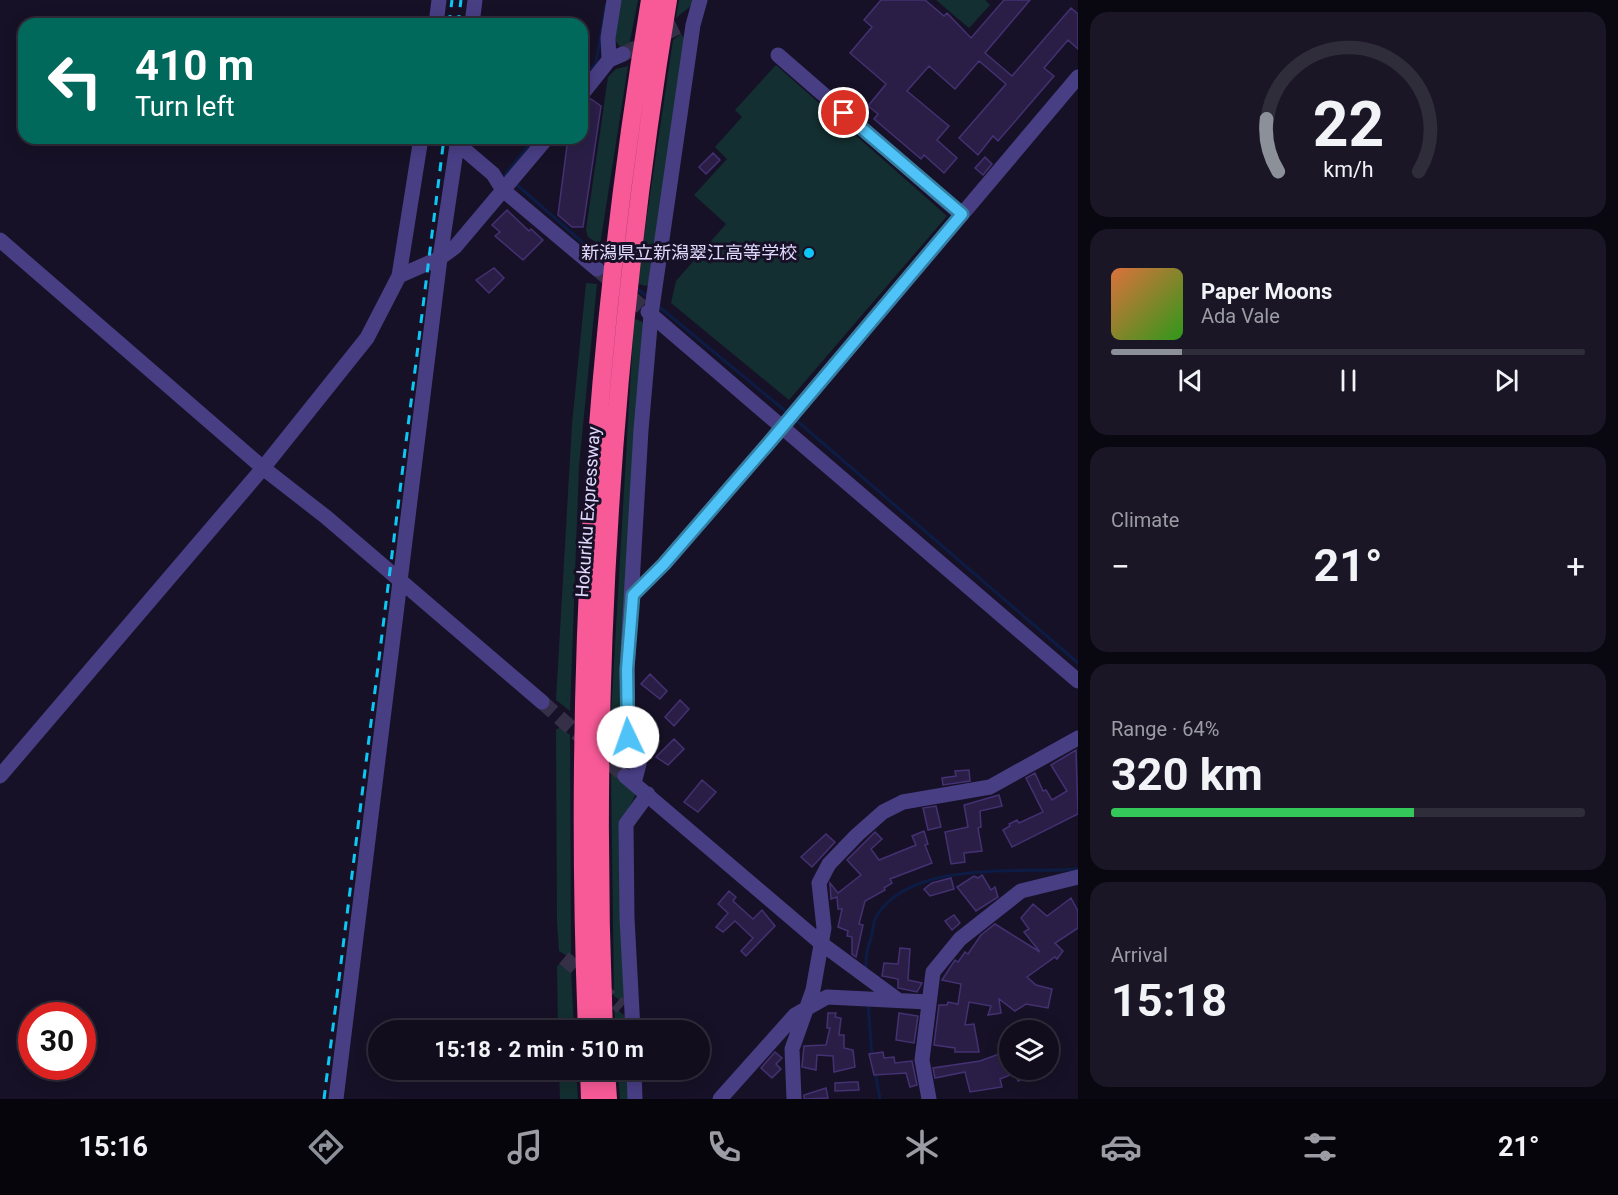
<!DOCTYPE html>
<html lang="en">
<head>
<meta charset="utf-8">
<style>
  :root { --surface:#110d1d; --page:#1a1626; --text:#f1f3f6; --muted:#9c9ca4; --line:#302d3b; --accent:#8c9099 }
  body { margin:0; font-family:Roboto,"Noto Sans JP",sans-serif; background:var(--page); color:var(--text); height:100vh; display:flex; flex-direction:column; font-size:22px; white-space:nowrap }
  * { box-sizing:border-box; margin:0 }
  p { font-size:20px; color:var(--muted) }
  .icon { flex:none; width:33px; height:33px; fill:none; stroke:currentColor; stroke-width:2; stroke-linecap:round; stroke-linejoin:round }
  .map { position:relative; flex:1; overflow:hidden }
  .drawer { display:flex; flex-direction:column; gap:12px; padding:12px; background:#090710; width:540px }
  .drawer>* { flex:none }
  .banner { position:absolute; left:18px; top:18px; width:570px; height:126px; border-radius:18px; box-shadow:0 3px 15px #0003,0 0 0 2px var(--line); background:#00695c; color:#fff; overflow:hidden }
  .tools { position:absolute; left:999px; top:1020px; display:grid; gap:12px }
  .tools a { display:grid; place-items:center; width:60px; height:60px; border-radius:50%; background:var(--surface); box-shadow:0 3px 15px #0003,0 0 0 2px var(--line); font-size:30px }
  .speed { position:absolute; left:18px; top:1002px; display:flex; gap:12px; font-size:30px; font-weight:700; text-align:center }
  .speed>* { display:grid; place-content:center; width:78px; height:78px; border-radius:50%; background:var(--surface); box-shadow:0 3px 15px #0003,0 0 0 2px var(--line); line-height:1 }
  .speed .limit { border:9px solid #d22; background:#fff; color:#111 }
  .pin { position:absolute; display:grid; place-items:center; width:51px; height:51px; color:#fff; margin:-26px; border:3px solid #fff; border-radius:50%; box-shadow:0 2px 6px #0007 }
  .me { position:absolute; width:66px; margin:-33px; rotate:357deg; stroke-linejoin:round; filter:drop-shadow(0 0 4px #0008) }
  .turn { display:flex; align-items:center; gap:21px; height:126px; padding:0 18px; font-size:27px }
  .turn .icon { width:78px; height:78px; stroke-width:2.5 }
  .turn b { display:block; font-size:42px; line-height:51px }
  .big { font-size:45px; font-weight:700; line-height:1.1 }
  .drawer .tile { flex:1; display:flex; flex-direction:column; justify-content:center; gap:9px; min-width:0; padding:0 21px; border-radius:18px; background:var(--page) }
  .drawer .dial { align-items:center; gap:0 }
  .dial svg { height:156px; overflow:visible; fill:none; stroke:var(--line); stroke-width:7; stroke-linecap:round; text-anchor:middle }
  .dial text { fill:var(--text); stroke:none }
  .song { display:flex; align-items:center; gap:18px }
  .cover { width:72px; height:72px; border-radius:9px; background:linear-gradient(135deg,hsl(20 70% 55%),hsl(110 70% 35%)) }
  .played { height:6px; border-radius:3px; background:linear-gradient(90deg,var(--accent) 15%,var(--line) 15%) }
  .keys { display:flex; justify-content:space-around; direction:ltr }
  .heat { display:flex; justify-content:space-between; align-items:center; font-size:33px; direction:ltr }
  .charge { height:9px; border-radius:4px; background:linear-gradient(90deg,#34c759 64%,var(--line) 0) }
  .trip { position:absolute; left:368px; top:1020px; width:342px; height:60px; border-radius:30px; background:var(--surface); box-shadow:0 3px 15px #0003,0 0 0 2px var(--line); font-weight:700; line-height:60px; text-align:center }
  .tab-bar { display:flex; height:96px; justify-content:space-around; align-items:center; background:#07050c; color:var(--muted) }
  .tab-bar .icon { width:42px; height:42px }
  .tab-bar .current { color:var(--accent) }
  .tab-bar b { font-size:27px; color:var(--text) }
  main { display:flex; flex:1; min-height:0 }
  .map>svg:first-child { display:block }
</style>
</head>
<body>
<main>
<div class="map">
<svg width="1078" height="1099" viewBox="0 0 1078 1099">
  <rect width="100%" height="100%" fill="#171127"/>
  <!-- green -->
  <path fill="#142f31" d="M621 0H638L629 46 620 47 615 40Z
    M679 0H694L692 5 676 18Z
    M936 0H985L990 5 969 28Z
    M681 34 685 39 651 284 645 286 637 283 673 40Z
    M776 65 947 216 789 400 671 303 676 281 726 224 694 195 727 159 715 147 742 117 735 110Z
    M628 66 600 245 588 237 586 230 608 77 616 69Z
    M586 283 597 284 579 466 570 711 556 700 572 424Z
    M634 319 641 321 647 327 638 430 632 768 630 772 609 748Z
    M560 727 570 735 571 958 559 951 557 922 556 730Z
    M611 772 636 794 629 808V1007L614 996Z
    M562 962 571 970 574 1030H558L557 966Z
    M614 1008 627 1017 628 1030H616Z
    M559 1070H576L578 1099H560Z
    M618 1070H629L630 1099H620Z"/>
  <g fill="none" stroke-linecap="round" stroke-linejoin="round">
    <!-- stream -->
    <path stroke="#0d1c44" stroke-width="3" d="M582 81 596 63 606 5
      M509 178 505 175 535 138
      M516 184 606 263
      M636 288 648 297
      M657 305 789 414
      M796 420 1078 663
      M866 969C865 957 867 949 871 938 873 931 873 921 877 915 914 859 1020 874 1078 869
      M868 1003 872 1056
      M875 1071 880 1099"/>
  </g>
  <!-- building -->
  <path fill="#2a1e47" stroke="#443172" stroke-width="1.5" d="M881 0H925L944 16 947 13 971 38 1004 0H1030L985 53 1012 76 1071 8 1078 14V49L1068 40 1044 68 1054 76 998 141 993 136 978 155 959 138 1006 84 979 61 955 89 929 66 907 91 949 126 937 140 957 158 944 173 924 155 921 159 874 119 878 114 868 106 886 84 850 53 872 27 864 20Z
    M845 93 859 105 855 109 841 97Z
    M591 99 601 106 583 227H572L558 215 568 138H582V106Z
    M713 153 720 160 706 174 699 167Z
    M985 157 992 164 983 175 975 168Z
    M507 210 529 231 531 229 543 240 523 260 495 236 500 232 492 225Z
    M494 268 504 278 489 293 476 280Z
    M650 674 667 691 660 699 641 684Z
    M680 700 689 709 674 726 665 717Z
    M674 739 684 749 668 765 656 757Z
    M1076 750 1078 814 1012 847 1003 830 1010 826 1009 824 1017 820 1019 823 1043 812 1026 778 1035 773 1043 791 1046 790 1052 800 1067 791 1051 765Z
    M969 770 970 781 943 785 942 778 956 776 955 771Z
    M702 780 716 792 698 812 684 802Z
    M999 795 1002 806 980 811 981 827 978 828 982 851 964 853 965 862 951 864 945 832 968 827 964 805Z
    M936 806 941 827 928 830 923 808Z
    M924 831 928 844 925 845 932 863 890 879 892 883 884 888 885 890 865 901 859 924 863 925 856 957 852 954V937L847 936 848 931 838 927 842 909H838L837 897 831 899 830 883 838 893 861 875 847 860 875 832 882 839 871 849 879 860 916 845 912 836Z
    M826 834 835 842 812 867 801 857Z
    M982 875 991 890 995 887 998 897 976 911 957 887 974 876 978 878Z
    M951 878 954 889 930 896 924 889 932 883Z
    M729 891 736 897 733 901 753 919 762 910 775 926 746 956 741 951 753 938 735 921 723 932 716 927 728 913 718 904Z
    M1071 898 1078 911V928L1055 943 1063 951 1057 959 1055 957 1027 977 1036 985 1052 989 1048 1008 1026 1004 1015 1011 999 999 1001 1013 988 1015 991 1006 969 1002 965 1025 974 1024 979 1052H955V1048L934 1045 939 1005H947L948 1002 958 1004 961 984 942 980 955 960 958 962 965 952 968 954 981 935 995 924 1040 952 1024 932 1029 929 1021 918 1033 904 1047 916Z
    M954 915 960 923 952 930 945 921Z
    M900 948 910 949 908 980 922 983 917 992 898 988V979L882 976 884 963 898 964Z
    M828 1013H836L835 1017 841 1018 839 1035H844V1048L853 1050 855 1067 834 1072 833 1056 817 1055 816 1070 802 1067 804 1046 826 1045 830 1028H827Z
    M899 1013 918 1016 914 1043 896 1040Z
    M1010 1050V1075L1000 1079 1002 1087 970 1092 965 1072 935 1078 933 1068 980 1061Z
    M775 1052 782 1058 776 1064 781 1069 772 1078 761 1068Z
    M883 1052 884 1058 894 1057 895 1063 912 1061 917 1085 910 1087 906 1073 874 1075 869 1054Z
    M1014 1070H1025L1028 1077 1018 1081Z
    M853 1082H858L859 1090 835 1091V1083Z
    M826 1088 828 1098 804 1099V1095Z"/>
  <g fill="none" stroke-linecap="round" stroke-linejoin="round">
    <!-- minor-tunnel -->
    <path stroke="#352f47" stroke-width="15" stroke-dasharray="15 8" stroke-linecap="butt" d="M623 54 682 25
      M597 269 642 307
      M542 702 625 776
      M564 958 622 1007"/>
    <!-- minor -->
    <path stroke="#483e84" stroke-width="15" d="M436 24 439 0
      M472 24 475 0
      M778 55 961 214
      M609 60 608 38 614 0
      M582 94 609 60 623 54
      M452 139 493 174 503 190 597 269
      M0 240 263 468 326 517 542 702
      M399 276 440 258 455 247 547 138
      M648 312 1078 681
      M633 595 664 564 768 444 1078 77
      M0 776 263 468 367 338 399 276 421 138
      M625 776 822 944 898 1000
      M634 783 639 764 628 737 627 669 641 430 651 315 693 25 700 0
      M633 1030 627 918 626 824 648 794
      M634 1070 635 1099
      M336 1099 440 258 458 138
      M720 1099 795 1015 827 997 928 1002
      M794 1099 792 1049 813 990 824 928 819 883 829 864 857 835 883 812 903 802 990 787 1078 738
      M929 1099 922 1060 933 972 960 939 1021 891 1078 877"/>
    <!-- highway -->
    <path stroke="#f75a97" stroke-width="18" d="M587 1030C573 685 593 341 650 0
      M604 1030C590 685 612 341 668 0
      M589 1070 590 1099
      M606 1070 608 1099"/>
    <!-- rail -->
    <path stroke="#0ec7f4" stroke-width="3" stroke-dasharray="9 8" stroke-linecap="butt" d="M449 24 452 0
      M458 24 461 0
      M324 1099 444 138"/>
  </g>
  <g fill="none" stroke-linecap="round" stroke-linejoin="round">
    <!-- route casing -->
    <g stroke="#337fa1" stroke-width="15">
      <path id="route" d="M628 737 627 669 633 595 664 564 768 444 962 214 844 113"/>
    </g>
    <!-- route -->
    <use href="#route" stroke="#4fc3f7" stroke-width="10"/>
  </g>
  <!-- markers -->
  <circle fill="#0ec7f4" stroke="#171127" stroke-width="2" cx="809" cy="253" r="6"/>
  <g text-anchor="middle" stroke-width="6" stroke-linejoin="round" paint-order="stroke">
    <!-- poi labels -->
    <g font-size="18" fill="#e1d9fd" stroke="#171127" text-anchor="end">
      <text x="797" y="259">新潟県立新潟翠江高等学校</text>
    </g>
    <!-- street labels -->
    <g font-size="18" fill="#e1d9fd" stroke="#171127">
      <text transform="translate(588 512) rotate(-86)" y="6">Hokuriku Expressway</text>
    </g>
  </g>
</svg>
<div class="tools">
<a><svg class="icon" aria-label="layers" viewBox="0 0 24 24"><path d="M12 4l9 5-9 5-9-5zM3 14l9 5 9-5"/></svg></a>
</div>
<div class="speed"><div class="limit">30</div></div>
<div class="pin" style="left:844px;top:113px;background:#d93025"><svg class="icon" aria-label="arrive" viewBox="0 0 24 24"><path d="M6 21V4h12l-3 4 3 4H6"/></svg></div>
<svg class="me" style="left:628px;top:737px" viewBox="-20 -20 40 40"><circle r="19" fill="#fff"/><path d="M0-13L10 11 0 6-10 11z" fill="#4fc3f7"/></svg>
<div class="trip">15:18 · 2 min · 510 m</div>
<div class="banner">
<div class="turn"><svg class="icon" aria-label="left" viewBox="0 0 24 24"><path d="M17 20v-9H6M10 6l-5 5 5 5"/></svg><div><b>410 m</b>Turn left</div></div>
</div>
</div>
<section class="drawer">
<div class="tile dial"><svg viewBox="0 0 100 80">
<path d="M14 69A42 42 0 1 1 86 69"/>
<path d="M14 69A42 42 0 0 1 8 42" stroke="#8c9099"/>
<text x="50" y="56" font-size="32" font-weight="700">22</text>
<text x="50" y="72" font-size="11">km/h</text>
</svg></div>
<div class="tile">
<div class="song"><i class="cover"></i><div><b>Paper Moons</b><p>Ada Vale</p></div></div>
<div class="played"></div>
<div class="keys"><svg class="icon" aria-label="previous" viewBox="0 0 24 24"><path d="M18 5L8 12l10 7zM5 5v14"/></svg><svg class="icon" aria-label="pause" viewBox="0 0 24 24"><path d="M8 5v14M16 5v14"/></svg><svg class="icon" aria-label="next" viewBox="0 0 24 24"><path d="M6 5l10 7-10 7zM19 5v14"/></svg></div>
</div>
<div class="tile"><p>Climate</p>
<div class="heat"><a>−</a><b class="big">21°</b><a>+</a></div>
</div>
<div class="tile"><p>Range · 64%</p><b class="big">320 km</b><div class="charge"></div></div>
<div class="tile"><p>Arrival</p><b class="big">15:18</b></div>
</section>
</main>
<nav class="tab-bar">
<b>15:16</b>
<svg class="icon current" aria-label="directions" viewBox="0 0 24 24"><path d="M12 3l9 9-9 9-9-9zM9 14v-3h6M13 9l2 2-2 2"/></svg>
<svg class="icon" aria-label="music" viewBox="0 0 24 24"><path d="M9 18V5l10-2v13"/><circle cx="6" cy="18" r="3"/><circle cx="16" cy="16" r="3"/></svg>
<svg class="icon" aria-label="phone" viewBox="0 0 24 24"><path d="M5 4h4l2 5-3 2q2 4 5 5l2-3 5 2v4C11 20 4 13 5 4z"/></svg>
<svg class="icon" aria-label="climate" viewBox="0 0 24 24"><path d="M12 3v18M4 7l16 10M4 17L20 7"/></svg>
<svg class="icon" aria-label="car" viewBox="0 0 24 24"><path d="M5 17H2v-5l4-1 3-4h7l3 4 3 1v5h-3M9 17h6M6 11h13"/><circle cx="7" cy="17" r="2"/><circle cx="17" cy="17" r="2"/></svg>
<svg class="icon" aria-label="filters" viewBox="0 0 24 24"><path d="M4 7h16M4 17h16"/><circle cx="9" cy="7" r="2"/><circle cx="15" cy="17" r="2"/></svg>
<b>21°</b>
</nav>
</body>
</html>
